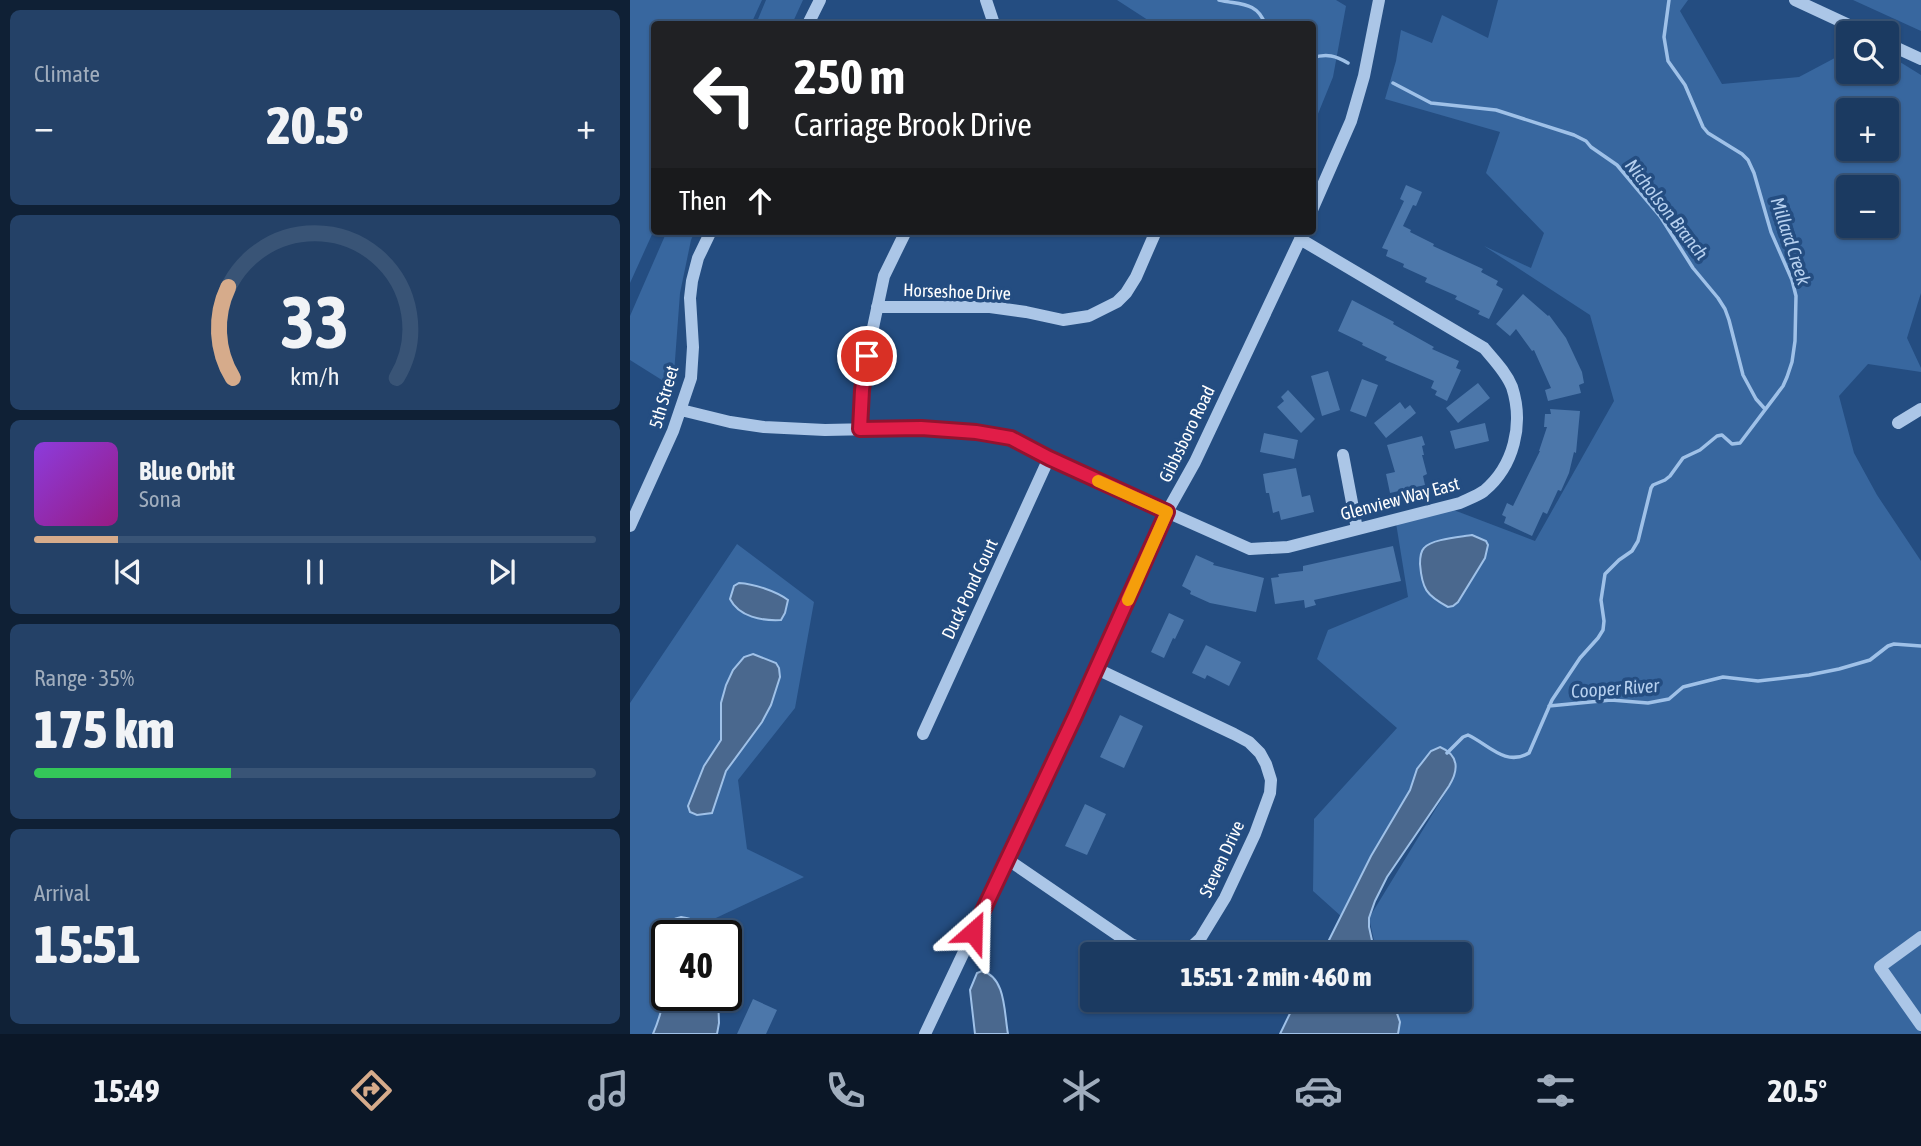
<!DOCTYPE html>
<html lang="en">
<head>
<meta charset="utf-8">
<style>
  :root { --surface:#1b3a61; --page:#244167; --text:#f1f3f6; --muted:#a0adbd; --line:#395476; --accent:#d6ab8b }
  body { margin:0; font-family:"Asap Condensed",sans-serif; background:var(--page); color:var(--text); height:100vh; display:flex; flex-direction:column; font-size:26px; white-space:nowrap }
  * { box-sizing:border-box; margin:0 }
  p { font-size:23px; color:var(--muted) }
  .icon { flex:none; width:38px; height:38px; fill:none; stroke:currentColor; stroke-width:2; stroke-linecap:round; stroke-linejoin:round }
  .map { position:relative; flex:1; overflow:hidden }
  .panel { display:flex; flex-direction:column; gap:10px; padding:10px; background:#0f2035; width:630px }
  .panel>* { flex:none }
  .guide { position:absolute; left:21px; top:21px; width:665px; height:214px; border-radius:7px; box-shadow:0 2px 5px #0004,0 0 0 2px var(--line); background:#202124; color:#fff; overflow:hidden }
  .tools { position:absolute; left:1206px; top:21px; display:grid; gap:14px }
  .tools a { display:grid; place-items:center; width:63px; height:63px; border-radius:7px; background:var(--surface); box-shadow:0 2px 5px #0004,0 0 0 2px var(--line); font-size:35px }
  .speed { position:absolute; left:21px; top:920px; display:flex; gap:14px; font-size:35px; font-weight:700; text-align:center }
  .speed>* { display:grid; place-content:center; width:91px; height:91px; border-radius:50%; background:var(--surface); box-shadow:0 2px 5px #0004,0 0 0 2px var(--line); line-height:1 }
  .speed .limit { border:4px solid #111; border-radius:10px; background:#fff; color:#111 }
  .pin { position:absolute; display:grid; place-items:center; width:60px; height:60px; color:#fff; margin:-30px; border:4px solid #fff; border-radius:50%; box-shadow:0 2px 7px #0007 }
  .me { position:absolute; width:77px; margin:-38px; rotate:25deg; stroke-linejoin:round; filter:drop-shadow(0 0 5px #0008) }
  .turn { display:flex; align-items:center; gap:24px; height:147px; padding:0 28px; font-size:32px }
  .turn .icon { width:91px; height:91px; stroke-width:2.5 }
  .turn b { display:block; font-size:49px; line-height:60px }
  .then { display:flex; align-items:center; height:66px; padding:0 28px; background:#0003; gap:14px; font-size:26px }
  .big { font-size:52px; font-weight:800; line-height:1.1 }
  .panel .tile { flex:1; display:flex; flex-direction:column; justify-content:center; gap:10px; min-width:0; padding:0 24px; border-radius:10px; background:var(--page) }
  .panel .dial { align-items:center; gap:0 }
  .dial svg { height:182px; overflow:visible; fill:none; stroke:var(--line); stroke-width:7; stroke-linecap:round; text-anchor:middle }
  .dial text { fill:var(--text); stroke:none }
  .song { display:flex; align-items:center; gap:21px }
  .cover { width:84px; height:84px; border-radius:10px; background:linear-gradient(135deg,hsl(270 70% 55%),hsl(310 70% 35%)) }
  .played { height:7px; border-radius:4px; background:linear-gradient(90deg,var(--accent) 15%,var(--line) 15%) }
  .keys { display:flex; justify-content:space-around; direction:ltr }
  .heat { display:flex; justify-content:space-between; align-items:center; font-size:38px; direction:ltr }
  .charge { height:10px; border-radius:5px; background:linear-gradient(90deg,#34c759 35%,var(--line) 0) }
  .trip { position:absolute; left:450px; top:942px; width:392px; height:70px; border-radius:7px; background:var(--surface); box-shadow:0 2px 5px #0004,0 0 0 2px var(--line); font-weight:800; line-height:70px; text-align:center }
  .tabs { display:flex; height:112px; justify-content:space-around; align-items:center; background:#0b1727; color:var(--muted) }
  .tabs .icon { width:49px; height:49px }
  .tabs .on { color:var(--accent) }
  .tabs b { font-size:32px; color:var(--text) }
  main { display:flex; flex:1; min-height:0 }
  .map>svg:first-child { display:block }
</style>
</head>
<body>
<main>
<section class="panel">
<div class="tile"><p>Climate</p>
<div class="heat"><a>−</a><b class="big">20.5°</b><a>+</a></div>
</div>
<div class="tile dial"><svg viewBox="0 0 100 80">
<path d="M14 69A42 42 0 1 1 86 69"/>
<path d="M14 69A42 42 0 0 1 12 29" stroke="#d6ab8b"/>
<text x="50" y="56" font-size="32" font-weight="700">33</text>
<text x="50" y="72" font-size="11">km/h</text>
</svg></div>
<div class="tile">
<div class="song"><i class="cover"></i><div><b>Blue Orbit</b><p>Sona</p></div></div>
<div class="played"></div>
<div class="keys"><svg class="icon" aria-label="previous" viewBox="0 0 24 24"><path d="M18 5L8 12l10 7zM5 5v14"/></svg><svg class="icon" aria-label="pause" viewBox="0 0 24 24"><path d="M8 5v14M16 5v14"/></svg><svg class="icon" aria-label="next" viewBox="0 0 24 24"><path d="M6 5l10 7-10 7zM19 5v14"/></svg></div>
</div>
<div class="tile"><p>Range · 35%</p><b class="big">175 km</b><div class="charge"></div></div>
<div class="tile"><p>Arrival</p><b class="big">15:51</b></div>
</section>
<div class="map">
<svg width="1291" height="1034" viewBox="0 0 1291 1034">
  <rect width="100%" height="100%" fill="#244d81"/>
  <!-- green -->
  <path fill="#38679f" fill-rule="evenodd" d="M0 0H132L121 24H24V230L0 283Z
    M136 0H173L162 24H126Z
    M487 0H706L716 6 703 77 683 126 682 24H524Z
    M868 0H1058L1050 11 1092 84 1169 77 1218 51V72H1256L1257 54 1291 75V293L1277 338 1291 368V372L1238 364 1209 396 1224 453 1247 495 1291 561V1034H766L758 999H830V954H747L739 918 824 779 712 917 683 891 684 819 767 728 687 659 698 630 778 597 766 523 821 509 905 541 984 401 960 315 854 246 901 268 914 233 856 173 870 132 755 99 766 61 771 30 802 43 812 15 858 38ZM1218 110H1256V149H1218ZM1218 187H1256V226H1218Z
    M1223 0H1291V31Z
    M37 231H65L61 240 50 293 43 387 0 360V316Z
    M107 544 184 602 165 708 108 780 117 849 174 877 73 924 74 936H37V996L79 1034H0V703Z"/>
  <!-- water -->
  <path fill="#4a688e" stroke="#9fc1e8" stroke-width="2" d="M842 535 856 541 858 545 855 558 828 602 823 606 818 607C796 595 792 589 790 564 790 559 790 552 794 548 801 539 831 537 842 535Z
    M109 583C124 584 146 591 158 600L155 613 151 620C132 621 109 617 100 599L104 586Z
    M123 654 146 663 149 668 150 677 141 705 132 722 96 771 82 813 67 815 60 812 58 806 74 766 91 740V703L96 685 103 670 114 657Z
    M810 747C829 755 829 770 819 786L757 877 745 901 739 918V927L745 954H692L741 856 780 790 787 769 801 751Z
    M51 917C63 919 79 923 81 936H37V996H88L89 1023 87 1034H23C36 1003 43 965 28 933 32 922 40 920 51 917Z
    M352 971C376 977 374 1013 378 1034H345L340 990 347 973Z
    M667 999H762L770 1022 768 1034H650Z"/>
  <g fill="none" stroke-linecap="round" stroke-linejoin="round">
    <!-- stream -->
    <path stroke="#9fc1e8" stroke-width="3.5" d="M589 0C609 5 627 1 635 24
      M682 58C697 53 706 56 718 63
      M763 83 801 103 866 110 944 135 956 141 961 147 987 165 1030 216 1063 268 1088 298 1095 309 1099 320 1113 375 1126 399 1135 409
      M919 706 981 700 1018 703 1039 699 1053 687 1093 677 1128 681 1179 675 1209 669 1240 660 1258 646 1264 644 1291 646
      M817 753 833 737 838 735C858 744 875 767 899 753L922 700 950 658 968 638 973 630 974 621 971 600 975 574 989 560 1002 551 1008 541 1021 488 1023 485 1035 480 1040 476 1053 458 1070 450 1087 436 1092 435 1102 444 1110 443 1153 386 1157 377 1162 362 1165 341 1166 296 1162 280 1141 232 1124 173 1118 160 1112 154 1078 133 1073 127 1055 85 1038 61 1034 37 1039 0"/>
  </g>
  <!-- building -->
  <path fill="#4c77aa" d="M776 185 792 192 786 206 783 205 773 226 781 230 780 232 804 244 803 246 853 269 851 272 868 281 866 285 873 289 859 319 848 314 850 311 825 299 827 296 795 282 797 278 773 267 774 264 756 256 758 250 752 248 774 201 770 199Z
    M893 294 918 316 919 315 936 338 952 372 954 383 949 385 951 393 918 401 915 390 921 388 904 350 902 351 886 329 880 336 866 324Z
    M722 300 764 322 763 324 804 347 802 349 829 361 826 368 831 370 817 401 805 395 807 391 801 388 804 381 755 360 757 357 732 345 733 343 708 331Z
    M698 371 710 410 692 416 681 376Z
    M732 379 748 385 736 417 720 411Z
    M848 383 860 398 828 423 816 408Z
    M658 390 685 419 671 433 647 407 654 401 651 397Z
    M770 402 775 409 780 405 786 413 756 438 744 423Z
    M920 409 950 411 946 453 944 452 939 473 931 491 928 490 917 514 913 512 902 536 874 523 876 517 872 515 877 503 883 506 910 451H909L917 427H914L915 414H921Z
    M855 423 859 441 825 449 820 431Z
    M634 433 668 440 664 459 630 452Z
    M792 436 795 445 792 446 794 455H792L797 474 793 476 795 485 760 493 756 474 765 472 757 445Z
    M666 468 672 497 680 495 684 512 651 520 649 511 643 513 639 493H636L633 474Z
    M763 546 771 581 684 600 686 605 675 608 674 600 645 604 641 578 649 577 648 574 673 571V566Z
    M566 555 584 563 583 565 634 578 626 612 580 603 560 594 561 591 552 586Z
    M539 613 554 620 545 639 543 638 534 658 521 652Z
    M576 645 611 662 599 686 577 675 575 679 562 673Z
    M490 715 513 726 494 768 470 757Z
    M455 804 476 814 457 855 435 846Z
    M123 999 147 1010 136 1034H107Z"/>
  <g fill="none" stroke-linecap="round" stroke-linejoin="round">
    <!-- minor -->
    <path stroke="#abc6e7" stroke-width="12" d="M356 0 364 24
      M1165 0 1236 33
      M178 24 190 0
      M1256 43 1291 59
      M682 210 721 121 734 76 749 0
      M247 307H360L396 312 433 320 459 316 487 302 496 293 506 277 526 231
      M51 410 100 422 134 427 195 430 291 428 346 432 381 438 419 458 485 489 620 549 658 547 830 503C838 499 847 496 854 491 884 466 894 424 882 387 876 372 864 360 854 348L670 239
      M1268 423 1291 409
      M230 429 232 390 237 356 254 276 276 231
      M713 455 727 529
      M0 526 43 431 61 378 63 347 60 298 62 281 68 258 81 231
      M293 734 419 458
      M377 859 501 944 514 949 532 953H548L558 950 570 939 595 898 625 834 640 793 641 780 636 764 630 753 619 742 604 734 467 669
      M1291 937 1250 967 1291 1025
      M295 1034 423 764 537 512 565 462 674 231"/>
  </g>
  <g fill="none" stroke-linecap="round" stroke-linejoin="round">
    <!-- route casing -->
    <g stroke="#92132f" stroke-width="18">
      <path id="route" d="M237 356 232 390 230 429 291 428 346 432 381 438 419 458 537 512 445 716 343 932"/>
    </g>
    <!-- route -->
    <use href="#route" stroke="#e11d48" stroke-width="12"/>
    <!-- slow -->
    <path stroke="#f59e0b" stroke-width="12" d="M468 481 537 512 498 600"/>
  </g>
  <g text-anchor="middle" stroke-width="7" stroke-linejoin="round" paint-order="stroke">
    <!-- street labels -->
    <g font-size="18" fill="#fff" stroke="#244d81">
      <text transform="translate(327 292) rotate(2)" y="6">Horseshoe Drive</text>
      <text transform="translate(34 397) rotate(-74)" y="6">5th Street</text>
      <text transform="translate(557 434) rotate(-64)" y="6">Gibbsboro Road</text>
      <text transform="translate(770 499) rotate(-15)" y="6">Glenview Way East</text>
      <text transform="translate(340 589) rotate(-65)" y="6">Duck Pond Court</text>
      <text transform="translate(592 859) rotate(-65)" y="6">Steven Drive</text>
    </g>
    <!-- water labels -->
    <g font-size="19" font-style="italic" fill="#b6d0ef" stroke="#244d81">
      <text transform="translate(1037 209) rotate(52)" y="7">Nicholson Branch</text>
      <text transform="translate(1161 241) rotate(72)" y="7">Millard Creek</text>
      <text transform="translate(985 688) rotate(-4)" y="7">Cooper River</text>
    </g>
  </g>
</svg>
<div class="tools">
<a><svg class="icon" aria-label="search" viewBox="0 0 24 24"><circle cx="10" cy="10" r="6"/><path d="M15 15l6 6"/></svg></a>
<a>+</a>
<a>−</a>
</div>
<div class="speed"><div class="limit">40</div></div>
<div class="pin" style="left:237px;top:356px;background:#d93025"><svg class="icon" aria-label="arrive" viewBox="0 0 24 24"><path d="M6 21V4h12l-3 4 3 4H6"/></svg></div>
<svg class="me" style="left:343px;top:932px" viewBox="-20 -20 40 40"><path d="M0-17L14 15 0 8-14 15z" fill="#e11d48" stroke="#fff" stroke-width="4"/></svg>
<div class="trip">15:51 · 2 min · 460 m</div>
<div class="guide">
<div class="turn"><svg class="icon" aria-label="left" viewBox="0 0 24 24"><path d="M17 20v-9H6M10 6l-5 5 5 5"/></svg><div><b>250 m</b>Carriage Brook Drive</div></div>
<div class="then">Then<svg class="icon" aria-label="ahead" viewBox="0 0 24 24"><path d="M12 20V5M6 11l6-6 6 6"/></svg></div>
</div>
</div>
</main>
<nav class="tabs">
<b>15:49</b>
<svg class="icon on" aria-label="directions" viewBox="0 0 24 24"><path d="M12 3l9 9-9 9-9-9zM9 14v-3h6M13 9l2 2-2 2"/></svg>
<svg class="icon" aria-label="music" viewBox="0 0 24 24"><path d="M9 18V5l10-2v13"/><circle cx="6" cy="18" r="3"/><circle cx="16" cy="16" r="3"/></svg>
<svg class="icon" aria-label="phone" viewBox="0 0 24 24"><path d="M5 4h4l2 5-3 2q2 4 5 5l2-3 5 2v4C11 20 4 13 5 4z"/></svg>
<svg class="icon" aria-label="climate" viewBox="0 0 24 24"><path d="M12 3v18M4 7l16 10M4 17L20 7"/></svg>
<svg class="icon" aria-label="car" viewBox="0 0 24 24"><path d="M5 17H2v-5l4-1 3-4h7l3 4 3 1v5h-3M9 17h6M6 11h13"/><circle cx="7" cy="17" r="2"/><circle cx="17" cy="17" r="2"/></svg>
<svg class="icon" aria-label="filters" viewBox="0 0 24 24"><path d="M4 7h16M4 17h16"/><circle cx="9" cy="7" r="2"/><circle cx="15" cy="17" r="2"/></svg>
<b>20.5°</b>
</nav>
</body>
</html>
